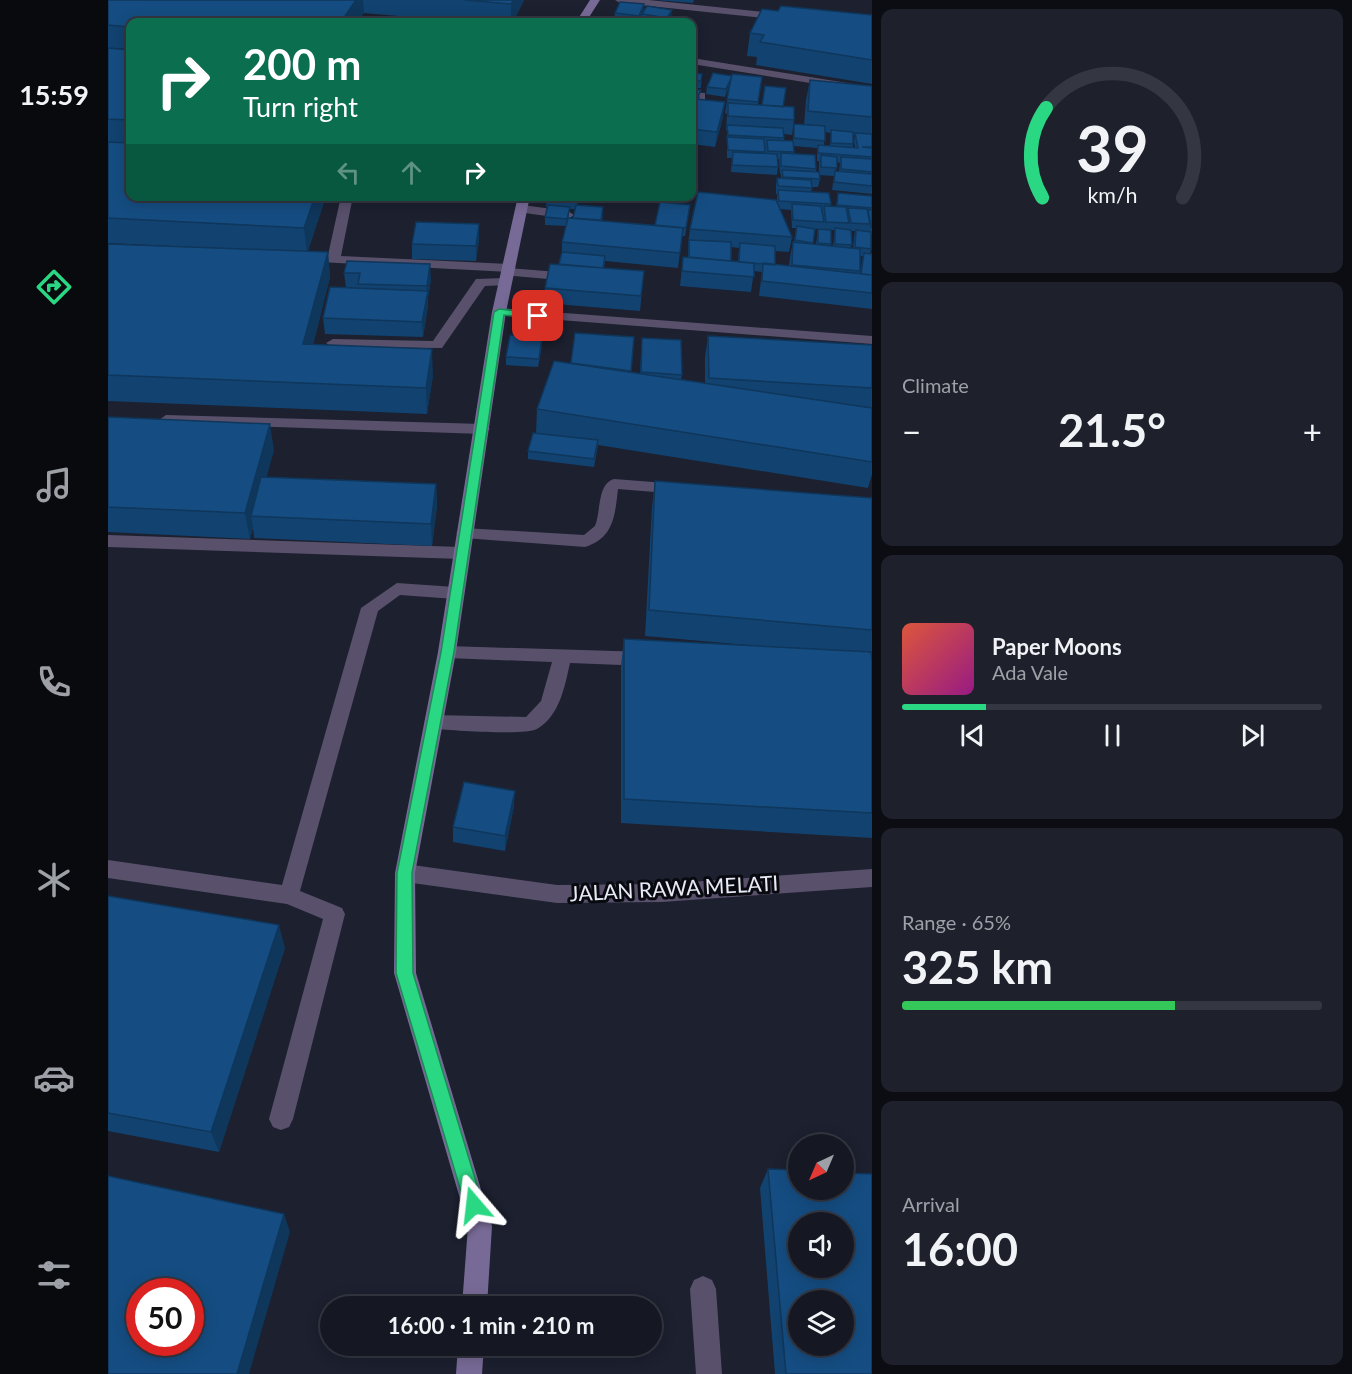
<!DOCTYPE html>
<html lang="en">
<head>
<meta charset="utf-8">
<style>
  :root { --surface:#151823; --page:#1e212b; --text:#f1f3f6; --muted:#9da0a6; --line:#343741; --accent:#2ad884 }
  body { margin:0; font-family:Lato,sans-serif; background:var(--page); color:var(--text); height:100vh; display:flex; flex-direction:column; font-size:22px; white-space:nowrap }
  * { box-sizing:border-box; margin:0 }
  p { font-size:20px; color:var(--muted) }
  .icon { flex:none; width:33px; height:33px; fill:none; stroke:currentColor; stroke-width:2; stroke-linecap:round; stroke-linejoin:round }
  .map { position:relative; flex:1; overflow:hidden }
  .panel { display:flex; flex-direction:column; gap:9px; padding:9px; background:#0c0d13; width:480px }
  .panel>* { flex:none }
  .top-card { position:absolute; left:18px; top:18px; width:570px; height:183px; border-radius:12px; box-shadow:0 3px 15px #0003,0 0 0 2px var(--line); background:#0b6e4f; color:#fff; overflow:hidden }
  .needle { width:39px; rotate:224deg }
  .controls { position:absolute; left:680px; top:1134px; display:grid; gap:12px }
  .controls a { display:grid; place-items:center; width:66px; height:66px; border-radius:50%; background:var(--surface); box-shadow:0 3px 15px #0003,0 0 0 2px var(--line); font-size:30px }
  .speed { position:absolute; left:18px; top:1278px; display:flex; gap:12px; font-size:30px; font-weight:700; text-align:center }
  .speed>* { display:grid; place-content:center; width:78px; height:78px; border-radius:50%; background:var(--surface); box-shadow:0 3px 15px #0003,0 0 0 2px var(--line); line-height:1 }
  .speed .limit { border:9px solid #d22; background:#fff; color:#111 }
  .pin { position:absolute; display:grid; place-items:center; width:51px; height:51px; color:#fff; margin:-26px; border-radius:12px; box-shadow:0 3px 9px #0006 }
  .me { position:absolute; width:66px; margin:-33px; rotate:343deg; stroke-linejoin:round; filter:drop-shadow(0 0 4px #0008) }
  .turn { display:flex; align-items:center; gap:21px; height:126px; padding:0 18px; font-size:27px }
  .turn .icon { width:78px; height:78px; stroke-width:2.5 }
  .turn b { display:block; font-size:42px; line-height:51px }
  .lanes { display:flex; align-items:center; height:57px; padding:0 18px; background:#0003; justify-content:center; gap:30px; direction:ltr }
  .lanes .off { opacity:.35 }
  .big { font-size:45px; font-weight:700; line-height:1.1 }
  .panel .widget { flex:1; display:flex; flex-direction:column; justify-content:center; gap:9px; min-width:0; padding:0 21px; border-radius:12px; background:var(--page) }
  .panel .dial { align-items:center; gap:0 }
  .dial svg { height:156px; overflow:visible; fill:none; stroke:var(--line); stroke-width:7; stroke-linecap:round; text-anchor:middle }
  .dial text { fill:var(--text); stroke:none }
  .song { display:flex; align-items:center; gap:18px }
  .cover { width:72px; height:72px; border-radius:9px; background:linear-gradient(135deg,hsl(10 70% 55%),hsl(310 70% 35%)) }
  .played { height:6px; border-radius:3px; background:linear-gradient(90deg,var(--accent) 20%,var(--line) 20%) }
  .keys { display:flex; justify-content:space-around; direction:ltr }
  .heat { display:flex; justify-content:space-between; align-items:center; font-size:33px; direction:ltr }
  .charge { height:9px; border-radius:4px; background:linear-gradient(90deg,#34c759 65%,var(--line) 0) }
  .trip { position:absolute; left:212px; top:1296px; width:342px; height:60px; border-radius:30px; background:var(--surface); box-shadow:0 3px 15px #0003,0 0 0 2px var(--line); font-weight:700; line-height:60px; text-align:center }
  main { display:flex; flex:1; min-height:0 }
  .tabs { display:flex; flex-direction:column; width:108px; justify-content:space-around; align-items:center; background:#080a0e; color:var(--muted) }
  .tabs .icon { width:42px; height:42px }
  .tabs .on { color:var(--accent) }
  .tabs b { font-size:27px; color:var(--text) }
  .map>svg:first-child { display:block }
</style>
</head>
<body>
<main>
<nav class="tabs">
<b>15:59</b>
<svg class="icon on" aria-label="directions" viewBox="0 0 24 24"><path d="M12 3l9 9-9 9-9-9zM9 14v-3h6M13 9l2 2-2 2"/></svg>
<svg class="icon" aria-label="music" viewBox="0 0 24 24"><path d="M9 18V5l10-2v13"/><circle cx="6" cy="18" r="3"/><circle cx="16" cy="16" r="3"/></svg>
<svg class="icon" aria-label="phone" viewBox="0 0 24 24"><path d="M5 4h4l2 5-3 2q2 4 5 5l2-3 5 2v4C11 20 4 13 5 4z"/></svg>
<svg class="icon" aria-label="climate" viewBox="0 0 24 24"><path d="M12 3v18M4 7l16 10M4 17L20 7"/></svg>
<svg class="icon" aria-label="car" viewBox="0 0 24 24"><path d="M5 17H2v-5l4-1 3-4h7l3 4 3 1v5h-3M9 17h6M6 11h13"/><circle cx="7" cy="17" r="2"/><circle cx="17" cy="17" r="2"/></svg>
<svg class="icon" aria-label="filters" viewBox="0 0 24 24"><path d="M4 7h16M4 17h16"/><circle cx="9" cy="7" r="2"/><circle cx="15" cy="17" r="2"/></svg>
</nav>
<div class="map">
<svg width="764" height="1374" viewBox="0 0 764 1374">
  <rect width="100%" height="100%" fill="#1c202f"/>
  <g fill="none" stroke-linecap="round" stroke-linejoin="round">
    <!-- service -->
    <path fill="#59506c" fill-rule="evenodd" d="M507 0H541L676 14 681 17 676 20 512 3Z
      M285 19H301L306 22H280Z
      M584 58 764 87V93L584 64Z
      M233 196H245L233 256 401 264 408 268 401 272 192 261 191 258 197 254 220 255Z
      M397 278 402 279V285L377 286 334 348 225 347 218 343 225 339 325 341 368 279Z
      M391 308 764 336V344L386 315 384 312Z
      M58 415 375 424 382 429 375 434 53 423 51 420Z
      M506 479 571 484 579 489 571 494 510 489C507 515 506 538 477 547L356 538 348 533 356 528 476 535 487 526C493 512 489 484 506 479Z
      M0 535 353 547 361 553 353 559 0 547Z
      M289 583 347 587 355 593 347 599 292 595 270 611 192 891 234 908 237 914 185 1119 181 1127 173 1130 165 1127 161 1119 215 919 179 904 0 878V860L174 885 253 608Z
      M339 646 539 652 545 654 548 659 545 664 539 666 462 663C457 685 452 716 429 729 416 736 345 730 326 729L319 727 317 722 319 717 326 715 418 717 433 701 444 662 339 658 333 657 330 652 333 647Z
      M595 1276 604 1280 608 1289 614 1374H588L582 1289 586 1280Z"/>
    <!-- minor -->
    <path fill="#59506c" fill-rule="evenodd" d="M584 92 597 93V109H589L588 98H584Z
      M414 205 460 211 466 215 460 219 410 212 408 209Z
      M400 268 463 273 470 277 463 281 395 275 393 272Z
      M297 864 449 885 554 884 764 869V887L554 902 449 903 297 882 290 879 287 873 290 867Z"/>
    <!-- secondary -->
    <path fill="#786a97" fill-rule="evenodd" d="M482 0H492L478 22H468Z
      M410 196H422L398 312 348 652 307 873 308 973 384 1226 379 1306H354L360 1226 286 973 287 873 330 652 384 312Z
      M350 1346H376L374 1374H348Z"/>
  </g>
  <!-- wall -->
  <path fill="#124270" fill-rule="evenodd" d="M0 0H416L405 22H360L256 13 22 22V49L0 48Z
    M548 0H586L585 3Z
    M536 11 563 17 560 22H542L533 21 534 16 531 22 506 20 507 13Z
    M670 11 764 15V84L648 65 649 57 639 56 642 33Z
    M0 48 22 50V196H218L200 251 220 252 222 277 205 345 325 375 319 414 0 401V244L103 248 0 243Z
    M584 73 594 74 593 88H584Z
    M624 76 654 77 650 105 675 107 686 120 684 135 676 134V141H685L686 124 696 125 698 100 702 80 764 86V194L724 190 726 176 711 175V161H709V148L685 146 686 154 708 169V171L712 179 710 187H704L703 192 723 204 722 206 728 207 730 193 764 196V235H763V249L762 254H764V309L651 296 654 272 646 271 643 292 572 286 575 257H580V244L582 229 669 200V194H668V186L669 178 673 179V174H672L671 159H670V167L669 175 623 172 624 158H619V130H618L619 114 617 113 622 84 617 97 598 94 599 87ZM717 132 723 133 722 145H716ZM745 135H747L746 141 747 147H745ZM729 162 732 163 731 171H728ZM672 209 683 210 684 228H688L686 242H685L682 257 681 266 667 265V251L681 252 684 237ZM707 229H710L708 244H704ZM723 230H727L725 246H723ZM743 231H747L746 238 745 248H743ZM623 247 631 248 630 262 623 261ZM752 256H755L752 274Z
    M584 89 592 97 591 99 615 117 607 147 584 144V114L585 109 584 108Z
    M439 196H471L469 205 495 215 494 221 547 225 582 205 577 236H574L570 268 497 261 496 268 536 271 532 311 436 303 437 288 451 264 454 254V242L458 226 437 225V217L440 207H438ZM461 209H467L465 218H461Z
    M371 239 368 261 304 259V244Z
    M239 261 323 279 320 298V306L315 337 217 334 215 318 238 288 236 273Z
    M600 336 764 345V474L760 488 490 445 486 467 420 459V451L428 433 429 409 463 363 526 337 523 372 532 373 534 338 574 375 573 379 597 383V357Z
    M434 346 430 367 398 365V357Z
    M0 417 166 450 158 477 328 484 329 506 324 546 146 538 145 528 142 539 0 532Z
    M547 481 764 498V656H763L764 661V838L513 823V665L516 639 673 648 537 636 544 507Z
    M406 806 397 851 345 842V827Z
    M0 896 177 948 111 1152 0 1131Z
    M660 1169 764 1374H667L652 1188Z"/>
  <!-- shaded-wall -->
  <path fill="#0f365b" d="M248 0H255L256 13 250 22H233Z
    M406 0H416L405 22H403V4Z
    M536 4V11L531 22V16Z
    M564 10 563 17 560 22H558L559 18Z
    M624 76 623 83 617 97 618 89Z
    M617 102 615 117 607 147 609 132Z
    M207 196H218L199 253 196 228Z
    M371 224V239L368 261V246Z
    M220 252 222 277 199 370 195 344Z
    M322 264 323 279 320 298V306L315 337 314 322Z
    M324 349 325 375 319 414 318 388Z
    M162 424 166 450 148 517 143 516 145 528 142 539 137 513Z
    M328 484 329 506 324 546 323 524Z
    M407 791 406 806 397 851V836Z
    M171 925 177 948 111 1152 103 1132Z
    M176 1214 182 1232 141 1374H129Z"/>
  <!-- building -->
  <path fill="#154d82" stroke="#0f365b" stroke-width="1.5" fill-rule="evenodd" d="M0 0H248L233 22H22V27L0 25Z
    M357 0H406L403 4Z
    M512 2 536 4 531 16 507 13Z
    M539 6 564 10 559 18 534 14Z
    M673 6 764 15V60L652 42 656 35 642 33 654 9 670 11Z
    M0 48 22 50V120L0 119Z
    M584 73 594 74 593 81 584 80Z
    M605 73 624 76 618 89 599 87Z
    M624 74 654 77 650 102 619 99Z
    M702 80 764 86V117L700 111Z
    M657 86 678 88 675 107 654 105Z
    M584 89 593 90 589 99H588L587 101H584Z
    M588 99 617 102 609 132 584 129V114Z
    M620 103 686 107V120L620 116Z
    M686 124 717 126V141L686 138Z
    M619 125 675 128 676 138 620 135Z
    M723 130 745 132V144L723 143Z
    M747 133 764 134V147H754L764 148V157L710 153V145L750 148Z
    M619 137 656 139 657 152 620 150Z
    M659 140 685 141 686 152 660 151Z
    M0 142 22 143V196H207L196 228 0 218Z
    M625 152 669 154 670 167 624 165Z
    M673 153 707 155 708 169 673 166Z
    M713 155 729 157V168L713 167Z
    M733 157 764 159V172L733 169Z
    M674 170 711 172 712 179 675 177Z
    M727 171 764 174V186L726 182Z
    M669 178 703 180 704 188 670 186Z
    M670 190 721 193 723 204 671 201Z
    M590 192 668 200 684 237 582 229Z
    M730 193 764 196V208L729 205Z
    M439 196H470L469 202 439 199Z
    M552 202 582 205 578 228 547 225Z
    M684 204 713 206 716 222 685 220Z
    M440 205 462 207 459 219 437 217Z
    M468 205 495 207 493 220 465 218Z
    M716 206 738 207 741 223 718 222Z
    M740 208 759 209 762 224 743 223Z
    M760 210H764V227H763Z
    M460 218 575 228 572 253 454 242Z
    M308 222 371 224 368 246 304 244Z
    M689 226 707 229 705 243 687 240Z
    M727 228 743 230 744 245 727 244Z
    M710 229 723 230V244L710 243Z
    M748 230 763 232V249L747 247Z
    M581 240 623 242V261L581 257Z
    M685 242 752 249V271L684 265Z
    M632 243 667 246V265L631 262Z
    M0 244 220 252 195 344 324 349 318 388 0 375Z
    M454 252 497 256 495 268 451 264Z
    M756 253 764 254V275L753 274Z
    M575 257 646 263V277L574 271Z
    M239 261 322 264 319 286 250 284 252 273H236Z
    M655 263 764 275V293L654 281Z
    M442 264 536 271 533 296 437 288Z
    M222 287 320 291 314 322 215 318Z
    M467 333 526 337 523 371 463 363Z
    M402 335 434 338 431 359 398 357Z
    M600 336 764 345V388L601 378Z
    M534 338 573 340 574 375 533 372Z
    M446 361 764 408V462L429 409Z
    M0 417 162 424 137 513 0 507Z
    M425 433 490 440 486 459 420 451Z
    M153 477 328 484 323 524 143 516Z
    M547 481 764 498V630L541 610Z
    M516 639 763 652 764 661V813L516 799Z
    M356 782 407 791 397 836 345 827Z
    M0 896 171 925 103 1132 0 1113Z
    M660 1169 690 1170V1190H735V1173L764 1174V1374H678ZM690 1222H735V1268H690ZM690 1300H735V1346H690Z
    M0 1176 176 1214 129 1374H0ZM32 1292H82V1342H32Z"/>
  <!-- route -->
  <path fill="#2ad884" stroke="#1b8c56" stroke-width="1.5" d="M391 309 430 313 435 316 430 319 396 315 346 652 304 873 305 973 375 1205 372 1211 366 1214 359 1211 357 1205 288 973 289 873 333 652 386 312Z"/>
  <g text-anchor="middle" stroke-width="6" stroke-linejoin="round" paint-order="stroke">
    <!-- street labels -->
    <g font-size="21" fill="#e8ebf6" stroke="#080a10">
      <text transform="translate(566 889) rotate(-3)" y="7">JALAN RAWA MELATI</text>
    </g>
  </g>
</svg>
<div class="controls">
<a><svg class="needle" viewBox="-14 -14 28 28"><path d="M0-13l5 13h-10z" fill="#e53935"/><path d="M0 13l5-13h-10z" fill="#9da0a6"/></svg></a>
<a><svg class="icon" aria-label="sound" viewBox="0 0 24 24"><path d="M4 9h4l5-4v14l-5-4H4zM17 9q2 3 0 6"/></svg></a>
<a><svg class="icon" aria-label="layers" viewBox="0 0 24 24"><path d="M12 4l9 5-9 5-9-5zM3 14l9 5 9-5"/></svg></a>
</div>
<div class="speed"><div class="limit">50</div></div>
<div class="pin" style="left:430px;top:316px;background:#d93025"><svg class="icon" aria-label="arrive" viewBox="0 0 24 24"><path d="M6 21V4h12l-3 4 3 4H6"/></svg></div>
<svg class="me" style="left:366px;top:1205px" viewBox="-20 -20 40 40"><path d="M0-17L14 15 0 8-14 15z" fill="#2ad884" stroke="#fff" stroke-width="4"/></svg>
<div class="trip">16:00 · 1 min · 210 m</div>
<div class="top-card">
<div class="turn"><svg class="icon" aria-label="right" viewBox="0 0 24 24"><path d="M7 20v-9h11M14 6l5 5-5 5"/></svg><div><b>200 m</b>Turn right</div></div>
<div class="lanes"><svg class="icon off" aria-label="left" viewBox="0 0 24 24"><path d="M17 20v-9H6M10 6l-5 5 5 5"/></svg><svg class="icon off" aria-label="ahead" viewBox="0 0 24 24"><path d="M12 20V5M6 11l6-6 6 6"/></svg><svg class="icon" aria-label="right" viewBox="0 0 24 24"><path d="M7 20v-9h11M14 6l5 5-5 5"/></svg></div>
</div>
</div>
<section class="panel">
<div class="widget dial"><svg viewBox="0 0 100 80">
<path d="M14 69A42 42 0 1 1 86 69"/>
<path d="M14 69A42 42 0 0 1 16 23" stroke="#2ad884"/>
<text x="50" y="56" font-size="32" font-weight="700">39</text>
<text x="50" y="72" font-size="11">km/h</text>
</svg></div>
<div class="widget"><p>Climate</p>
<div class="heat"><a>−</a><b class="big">21.5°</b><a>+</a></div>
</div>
<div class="widget">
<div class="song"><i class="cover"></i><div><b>Paper Moons</b><p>Ada Vale</p></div></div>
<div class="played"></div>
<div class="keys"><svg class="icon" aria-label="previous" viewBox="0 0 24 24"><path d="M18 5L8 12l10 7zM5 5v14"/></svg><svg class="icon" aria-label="pause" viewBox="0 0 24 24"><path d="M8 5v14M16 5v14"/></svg><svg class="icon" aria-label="next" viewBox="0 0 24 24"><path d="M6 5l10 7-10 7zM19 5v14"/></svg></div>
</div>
<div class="widget"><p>Range · 65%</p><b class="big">325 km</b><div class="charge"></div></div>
<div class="widget"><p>Arrival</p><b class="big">16:00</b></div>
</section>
</main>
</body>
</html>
